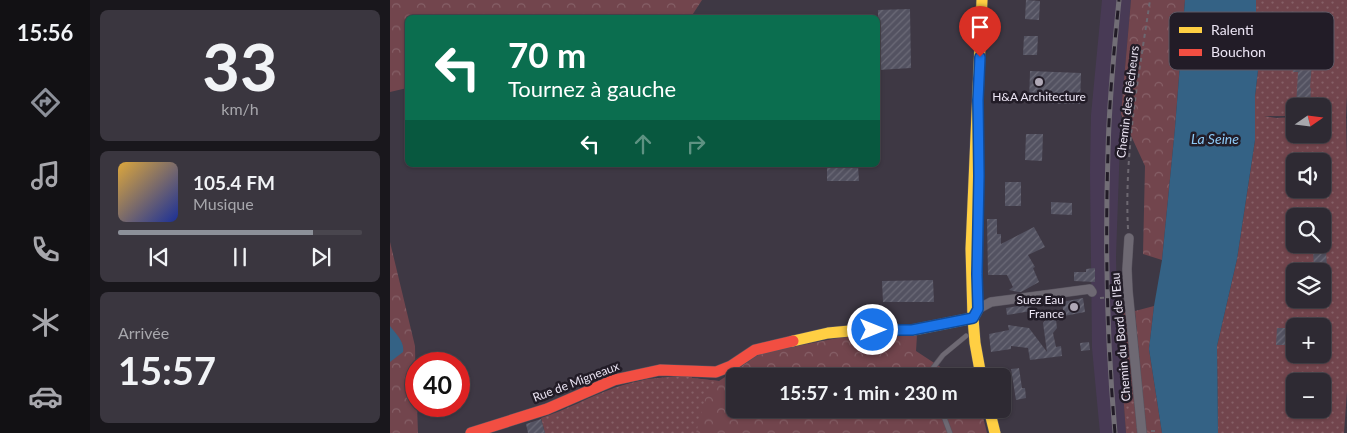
<!DOCTYPE html>
<html lang="fr">
<head>
<meta charset="utf-8">
<style>
  :root { --surface:#2e2a33; --page:#3a363f; --text:#f1f3f6; --muted:#a7a7ac; --line:#49464e; --accent:#8c9099 }
  body { margin:0; font-family:Lato,sans-serif; background:var(--page); color:var(--text); height:100vh; display:flex; flex-direction:column; font-size:19px; white-space:nowrap }
  * { box-sizing:border-box; margin:0 }
  p { font-size:16px; color:var(--muted) }
  .icon { flex:none; width:28px; height:28px; fill:none; stroke:currentColor; stroke-width:2; stroke-linecap:round; stroke-linejoin:round }
  .map { position:relative; flex:1; overflow:hidden }
  .panel { display:flex; flex-direction:column; gap:10px; padding:10px; background:#19171c; width:300px }
  .panel>* { flex:none }
  .banner { position:absolute; left:15px; top:15px; width:475px; height:152px; border-radius:8px; box-shadow:0 1px 4px #0004,0 0 0 1px var(--line); background:#0b6e4f; color:#fff; overflow:hidden }
  .needle { width:32px; rotate:76deg }
  .buttons { position:absolute; left:896px; top:98px; display:grid; gap:10px }
  .buttons a { display:grid; place-items:center; width:45px; height:45px; border-radius:8px; background:var(--surface); box-shadow:0 1px 4px #0004,0 0 0 1px var(--line); font-size:25px }
  .speed { position:absolute; left:15px; top:352px; display:flex; gap:10px; font-size:25px; font-weight:700; text-align:center }
  .speed>* { display:grid; place-content:center; width:65px; height:65px; border-radius:50%; background:var(--surface); box-shadow:0 1px 4px #0004,0 0 0 1px var(--line); line-height:1 }
  .speed .limit { border:8px solid #d22; background:#fff; color:#111 }
  .pin { position:absolute; display:grid; place-items:center; width:42px; height:42px; color:#fff; margin:-51px -21px; border-radius:50% 50% 50% 0; rotate:-45deg; box-shadow:0 0 5px #0007 }
  .pin .icon { rotate:45deg }
  .me { position:absolute; width:55px; margin:-28px; rotate:90deg; stroke-linejoin:round; filter:drop-shadow(0 0 4px #0008) }
  .turn { display:flex; align-items:center; gap:18px; height:105px; padding:0 20px; font-size:22px }
  .turn .icon { width:65px; height:65px; stroke-width:2.5 }
  .turn b { display:block; font-size:35px; line-height:42px }
  .lanes { display:flex; align-items:center; height:48px; padding:0 20px; background:#0003; justify-content:center; gap:25px; direction:ltr }
  .lanes .off { opacity:.35 }
  .big { font-size:38px; font-weight:700; line-height:1.1 }
  .panel .card { flex:1; display:flex; flex-direction:column; justify-content:center; gap:8px; min-width:0; padding:0 18px; border-radius:8px; background:var(--page) }
  .panel .dial { align-items:center; gap:0 }
  .dial b { font-size:65px; line-height:1 }
  .song { display:flex; align-items:center; gap:15px }
  .cover { width:60px; height:60px; border-radius:8px; background:linear-gradient(135deg,hsl(40 70% 55%),hsl(230 70% 35%)) }
  .played { height:5px; border-radius:2px; background:linear-gradient(90deg,var(--accent) 80%,var(--line) 80%) }
  .keys { display:flex; justify-content:space-around; direction:ltr }
  .trip { position:absolute; left:336px; top:368px; width:285px; height:50px; border-radius:8px; background:var(--surface); box-shadow:0 1px 4px #0004,0 0 0 1px var(--line); font-weight:700; line-height:50px; text-align:center }
  main { display:flex; flex:1; min-height:0 }
  .menu { display:flex; flex-direction:column; width:90px; justify-content:space-around; align-items:center; background:#121114; color:var(--muted) }
  .menu .icon { width:35px; height:35px }
  .menu .selected { color:var(--accent) }
  .menu b { font-size:22px; color:var(--text) }
  .map>svg:first-child { display:block }
</style>
</head>
<body>
<main>
<nav class="menu">
<b>15:56</b>
<svg class="icon selected" aria-label="directions" viewBox="0 0 24 24"><path d="M12 3l9 9-9 9-9-9zM9 14v-3h6M13 9l2 2-2 2"/></svg>
<svg class="icon" aria-label="music" viewBox="0 0 24 24"><path d="M9 18V5l10-2v13"/><circle cx="6" cy="18" r="3"/><circle cx="16" cy="16" r="3"/></svg>
<svg class="icon" aria-label="phone" viewBox="0 0 24 24"><path d="M5 4h4l2 5-3 2q2 4 5 5l2-3 5 2v4C11 20 4 13 5 4z"/></svg>
<svg class="icon" aria-label="climate" viewBox="0 0 24 24"><path d="M12 3v18M4 7l16 10M4 17L20 7"/></svg>
<svg class="icon" aria-label="car" viewBox="0 0 24 24"><path d="M5 17H2v-5l4-1 3-4h7l3 4 3 1v5h-3M9 17h6M6 11h13"/><circle cx="7" cy="17" r="2"/><circle cx="17" cy="17" r="2"/></svg>
</nav>
<section class="panel">
<div class="card dial"><b>33</b><p>km/h</p></div>
<div class="card">
<div class="song"><i class="cover"></i><div><b>105.4 FM</b><p>Musique</p></div></div>
<div class="played"></div>
<div class="keys"><svg class="icon" aria-label="previous" viewBox="0 0 24 24"><path d="M18 5L8 12l10 7zM5 5v14"/></svg><svg class="icon" aria-label="pause" viewBox="0 0 24 24"><path d="M8 5v14M16 5v14"/></svg><svg class="icon" aria-label="next" viewBox="0 0 24 24"><path d="M6 5l10 7-10 7zM19 5v14"/></svg></div>
</div>
<div class="card"><p>Arrivée</p><b class="big">15:57</b></div>
</section>
<div class="map">
<svg width="957" height="433" viewBox="0 0 957 433">
  <defs>
    <pattern id="forest-crowns" width="20" height="18" patternUnits="userSpaceOnUse" patternTransform="scale(1.25)"><rect width="20" height="18" fill="#72454d"/><path d="M2 6a3 3 0 1 1 6 0M12 15a3 3 0 1 1 6 0" fill="none" stroke="#866067"/></pattern>
    <pattern id="garden-dots" width="8" height="8" patternUnits="userSpaceOnUse" patternTransform="scale(1.25)"><rect width="8" height="8" fill="#72454d"/><path d="M2 2h.1M6 6h.1" fill="none" stroke="#866067" stroke-width="1.8" stroke-linecap="round"/></pattern>
    <pattern id="building-hatch" width="6" height="6" patternUnits="userSpaceOnUse" patternTransform="scale(1.25)"><rect width="6" height="6" fill="#535261"/><path d="M-1 1l2-2M0 6l6-6M5 7l2-2" fill="none" stroke="#6c6b78"/></pattern>
  </defs>
  <rect width="100%" height="100%" fill="#3e3844"/>
  <!-- built -->
  <path fill="#483a55" d="M712 0H741L731 114 726 256 727 310 736 433H710L702 348 700 171 701 115Z"/>
  <!-- forest -->
  <path fill="url(#forest-crowns)" d="M0 0H312L301 17 18 18 17 88 0 92Z
    M741 0H795L785 128 772 260 753 254 755 166 731 114Z
    M0 242 25 346 26 406H27L28 433H0Z
    M764 306 759 349 772 433H756L745 311Z
    M527 335 526 351 564 376H345V409H591L597 433H172L224 388 257 379 301 375 302 378 329 381 371 353 453 337Z"/>
  <!-- garden -->
  <path fill="url(#garden-dots)" fill-rule="evenodd" d="M866 0H957V94L956 116 957 163V391L954 433H828L827 346 847 259 865 140V96L870 53 866 36ZM905 106H932V134H905V117L886 118 874 116H905ZM905 161H932V189H905ZM905 216H932V244H905ZM905 271H932V299H905ZM905 326H932V354H905ZM905 381H932V409H905Z
    M736 309 748 433H736L727 310Z
    M301 375 302 378 329 381 316 396 306 433H155L151 418C176 410 199 397 224 388 249 379 274 378 301 375Z"/>
  <!-- water -->
  <path fill="#346285" d="M795 0H866V36L870 53 865 96V140L847 259 827 346 828 433H772L759 349 764 306 772 260 785 128Z
    M0 326C6 334 15 342 13 352L0 362Z"/>
  <!-- building -->
  <path fill="url(#building-hatch)" d="M636 0 650 1 649 20 635 19Z
    M520 9 521 68 488 70V10Z
    M904 22 919 24 915 49H923L920 88H921L920 106H906L908 72H903L906 39 902 38Z
    M634 36H648L647 55H633Z
    M640 71 691 73 690 104 639 103Z
    M636 134H653L652 161 635 160Z
    M441 165 468 166 469 181H437V166H441Z
    M615 182H631V206H615Z
    M661 202 682 203V215L661 214Z
    M907 207H920V216H907Z
    M597 219H607V234H611V244L644 227 655 247 638 255 645 267 643 268 649 282 631 292H628L619 290 623 287 617 275H598Z
    M936 248 937 271H924L923 249Z
    M705 268V282L684 281V272H696V269Z
    M543 280 544 302H493L492 281Z
    M693 298 695 312 674 316 672 302Z
    M640 304 641 311 617 315 616 308Z
    M662 318 666 320 667 328 663 333 666 347 671 346 672 356 640 360 638 348 621 346V349L601 352 599 334 619 330 618 325 639 328 657 352 653 323 656 319Z
    M887 328H905L903 342H896V345H886Z
    M699 342 700 350 691 351 690 343Z
    M629 368 632 388H635L636 398 626 400 621 369Z
    M151 419 155 433H138L136 424Z"/>
  <g fill="none" stroke-linecap="round" stroke-linejoin="round">
    <!-- lane casing -->
    <g stroke="#59545f" stroke-width="5.5">
      <path id="lane" d="M543 376V368L553 355 576 336
        M551 409 560 433"/>
    </g>
    <!-- street casing -->
    <g stroke="#59545f" stroke-width="10">
      <path id="street" d="M739 238 737 269 738 291 752 433
        M588 309 601 302 700 289 702 292"/>
    </g>
    <!-- slow casing -->
    <g stroke="#59545f" stroke-width="12">
      <path id="slow" d="M403 341 438 333 470 330H523L583 318 588 309
        M591 376 585 343 583 318 581 249 592 0
        M599 409 605 433"/>
    </g>
    <!-- jam casing -->
    <g stroke="#59545f" stroke-width="12">
      <path id="jam" d="M81 433 157 409 224 380 270 370 326 372 341 366 365 350 403 341"/>
    </g>
    <!-- path -->
    <path stroke="#6d6871" stroke-width="2" stroke-dasharray="4 4" stroke-linecap="butt" d="M738 229C734 153 749 75 760 0
      M710 298 724 297 730 295
      M761 431H767"/>
    <!-- lane -->
    <use href="#lane" stroke="#6e6973" stroke-width="4.5"/>
    <!-- street -->
    <use href="#street" stroke="#6e6973" stroke-width="9"/>
    <!-- slow -->
    <use href="#slow" stroke="#ffcf43" stroke-width="11"/>
    <!-- jam -->
    <use href="#jam" stroke="#f24e42" stroke-width="11"/>
    <!-- rail casing -->
    <g stroke="#726e76" stroke-width="5">
      <path id="rail" d="M725 433C717 341 715 245 718 152 719 101 724 50 729 0"/>
    </g>
    <!-- rail -->
    <use href="#rail" stroke="#221c27" stroke-width="3" stroke-dasharray="9" stroke-linecap="butt"/>
  </g>
  <g fill="none" stroke-linecap="round" stroke-linejoin="round">
    <!-- route casing -->
    <g stroke="#114b97" stroke-width="12">
      <path id="route" d="M483 330H522L583 318 588 309 587 274 589 176 588 100 590 57"/>
    </g>
    <!-- route -->
    <use href="#route" stroke="#1a73e8" stroke-width="9"/>
  </g>
  <!-- markers -->
  <g fill="#afa8b6" stroke="#221c27" stroke-width="2">
    <circle cx="649" cy="82" r="5"/>
    <circle cx="684" cy="307" r="5"/>
  </g>
  <g text-anchor="middle" stroke-width="5" stroke-linejoin="round" paint-order="stroke">
    <!-- poi labels -->
    <g font-size="12" fill="#ece5f4" stroke="#221c27">
      <text x="649" y="101">H&amp;A Architecture</text>
      <text x="674" y="304" text-anchor="end">Suez Eau<tspan x="674" dy="14">France</tspan></text>
    </g>
    <!-- street labels -->
    <g font-size="12" fill="#ece5f4" stroke="#221c27">
      <text transform="translate(738 102) rotate(-83)" y="4">Chemin des Pêcheurs</text>
      <text transform="translate(731 337) rotate(-95)" y="4">Chemin du Bord de l'Eau</text>
      <text transform="translate(186 382) rotate(-21)" y="4">Rue de Migneaux</text>
    </g>
    <!-- water labels -->
    <g font-size="14" font-style="italic" fill="#8ecaf7" stroke="#221c27">
      <text x="825" y="144">La Seine</text>
    </g>
  </g>
  <!-- legend -->
  <rect x="779" y="12" width="165" height="58" rx="8" fill="#221c27" stroke="#5f5864" stroke-width="1"/>
  <rect x="789" y="27" width="23" height="6" fill="#ffcf43"/>
  <rect x="789" y="49" width="23" height="7" fill="#f24e42"/>
  <g font-size="14" fill="#ece5f4">
    <text x="821" y="35">Ralenti</text>
    <text x="821" y="57">Bouchon</text>
  </g>
</svg>
<div class="buttons">
<a><svg class="needle" viewBox="-14 -14 28 28"><path d="M0-13l5 13h-10z" fill="#e53935"/><path d="M0 13l5-13h-10z" fill="#a7a7ac"/></svg></a>
<a><svg class="icon" aria-label="sound" viewBox="0 0 24 24"><path d="M4 9h4l5-4v14l-5-4H4zM17 9q2 3 0 6"/></svg></a>
<a><svg class="icon" aria-label="search" viewBox="0 0 24 24"><circle cx="10" cy="10" r="6"/><path d="M15 15l6 6"/></svg></a>
<a><svg class="icon" aria-label="layers" viewBox="0 0 24 24"><path d="M12 4l9 5-9 5-9-5zM3 14l9 5 9-5"/></svg></a>
<a>+</a>
<a>−</a>
</div>
<div class="speed"><div class="limit">40</div></div>
<div class="pin" style="left:590px;top:57px;background:#d93025"><svg class="icon" aria-label="arrive" viewBox="0 0 24 24"><path d="M6 21V4h12l-3 4 3 4H6"/></svg></div>
<svg class="me" style="left:483px;top:330px" viewBox="-20 -20 40 40"><circle r="17" fill="#1a73e8" stroke="#fff" stroke-width="3"/><path d="M0-11L8 9 0 5-8 9z" fill="#fff"/></svg>
<div class="trip">15:57 · 1 min · 230 m</div>
<div class="banner">
<div class="turn"><svg class="icon" aria-label="left" viewBox="0 0 24 24"><path d="M17 20v-9H6M10 6l-5 5 5 5"/></svg><div><b>70 m</b>Tournez à gauche</div></div>
<div class="lanes"><svg class="icon" aria-label="left" viewBox="0 0 24 24"><path d="M17 20v-9H6M10 6l-5 5 5 5"/></svg><svg class="icon off" aria-label="ahead" viewBox="0 0 24 24"><path d="M12 20V5M6 11l6-6 6 6"/></svg><svg class="icon off" aria-label="right" viewBox="0 0 24 24"><path d="M7 20v-9h11M14 6l5 5-5 5"/></svg></div>
</div>
</div>
</main>
</body>
</html>
